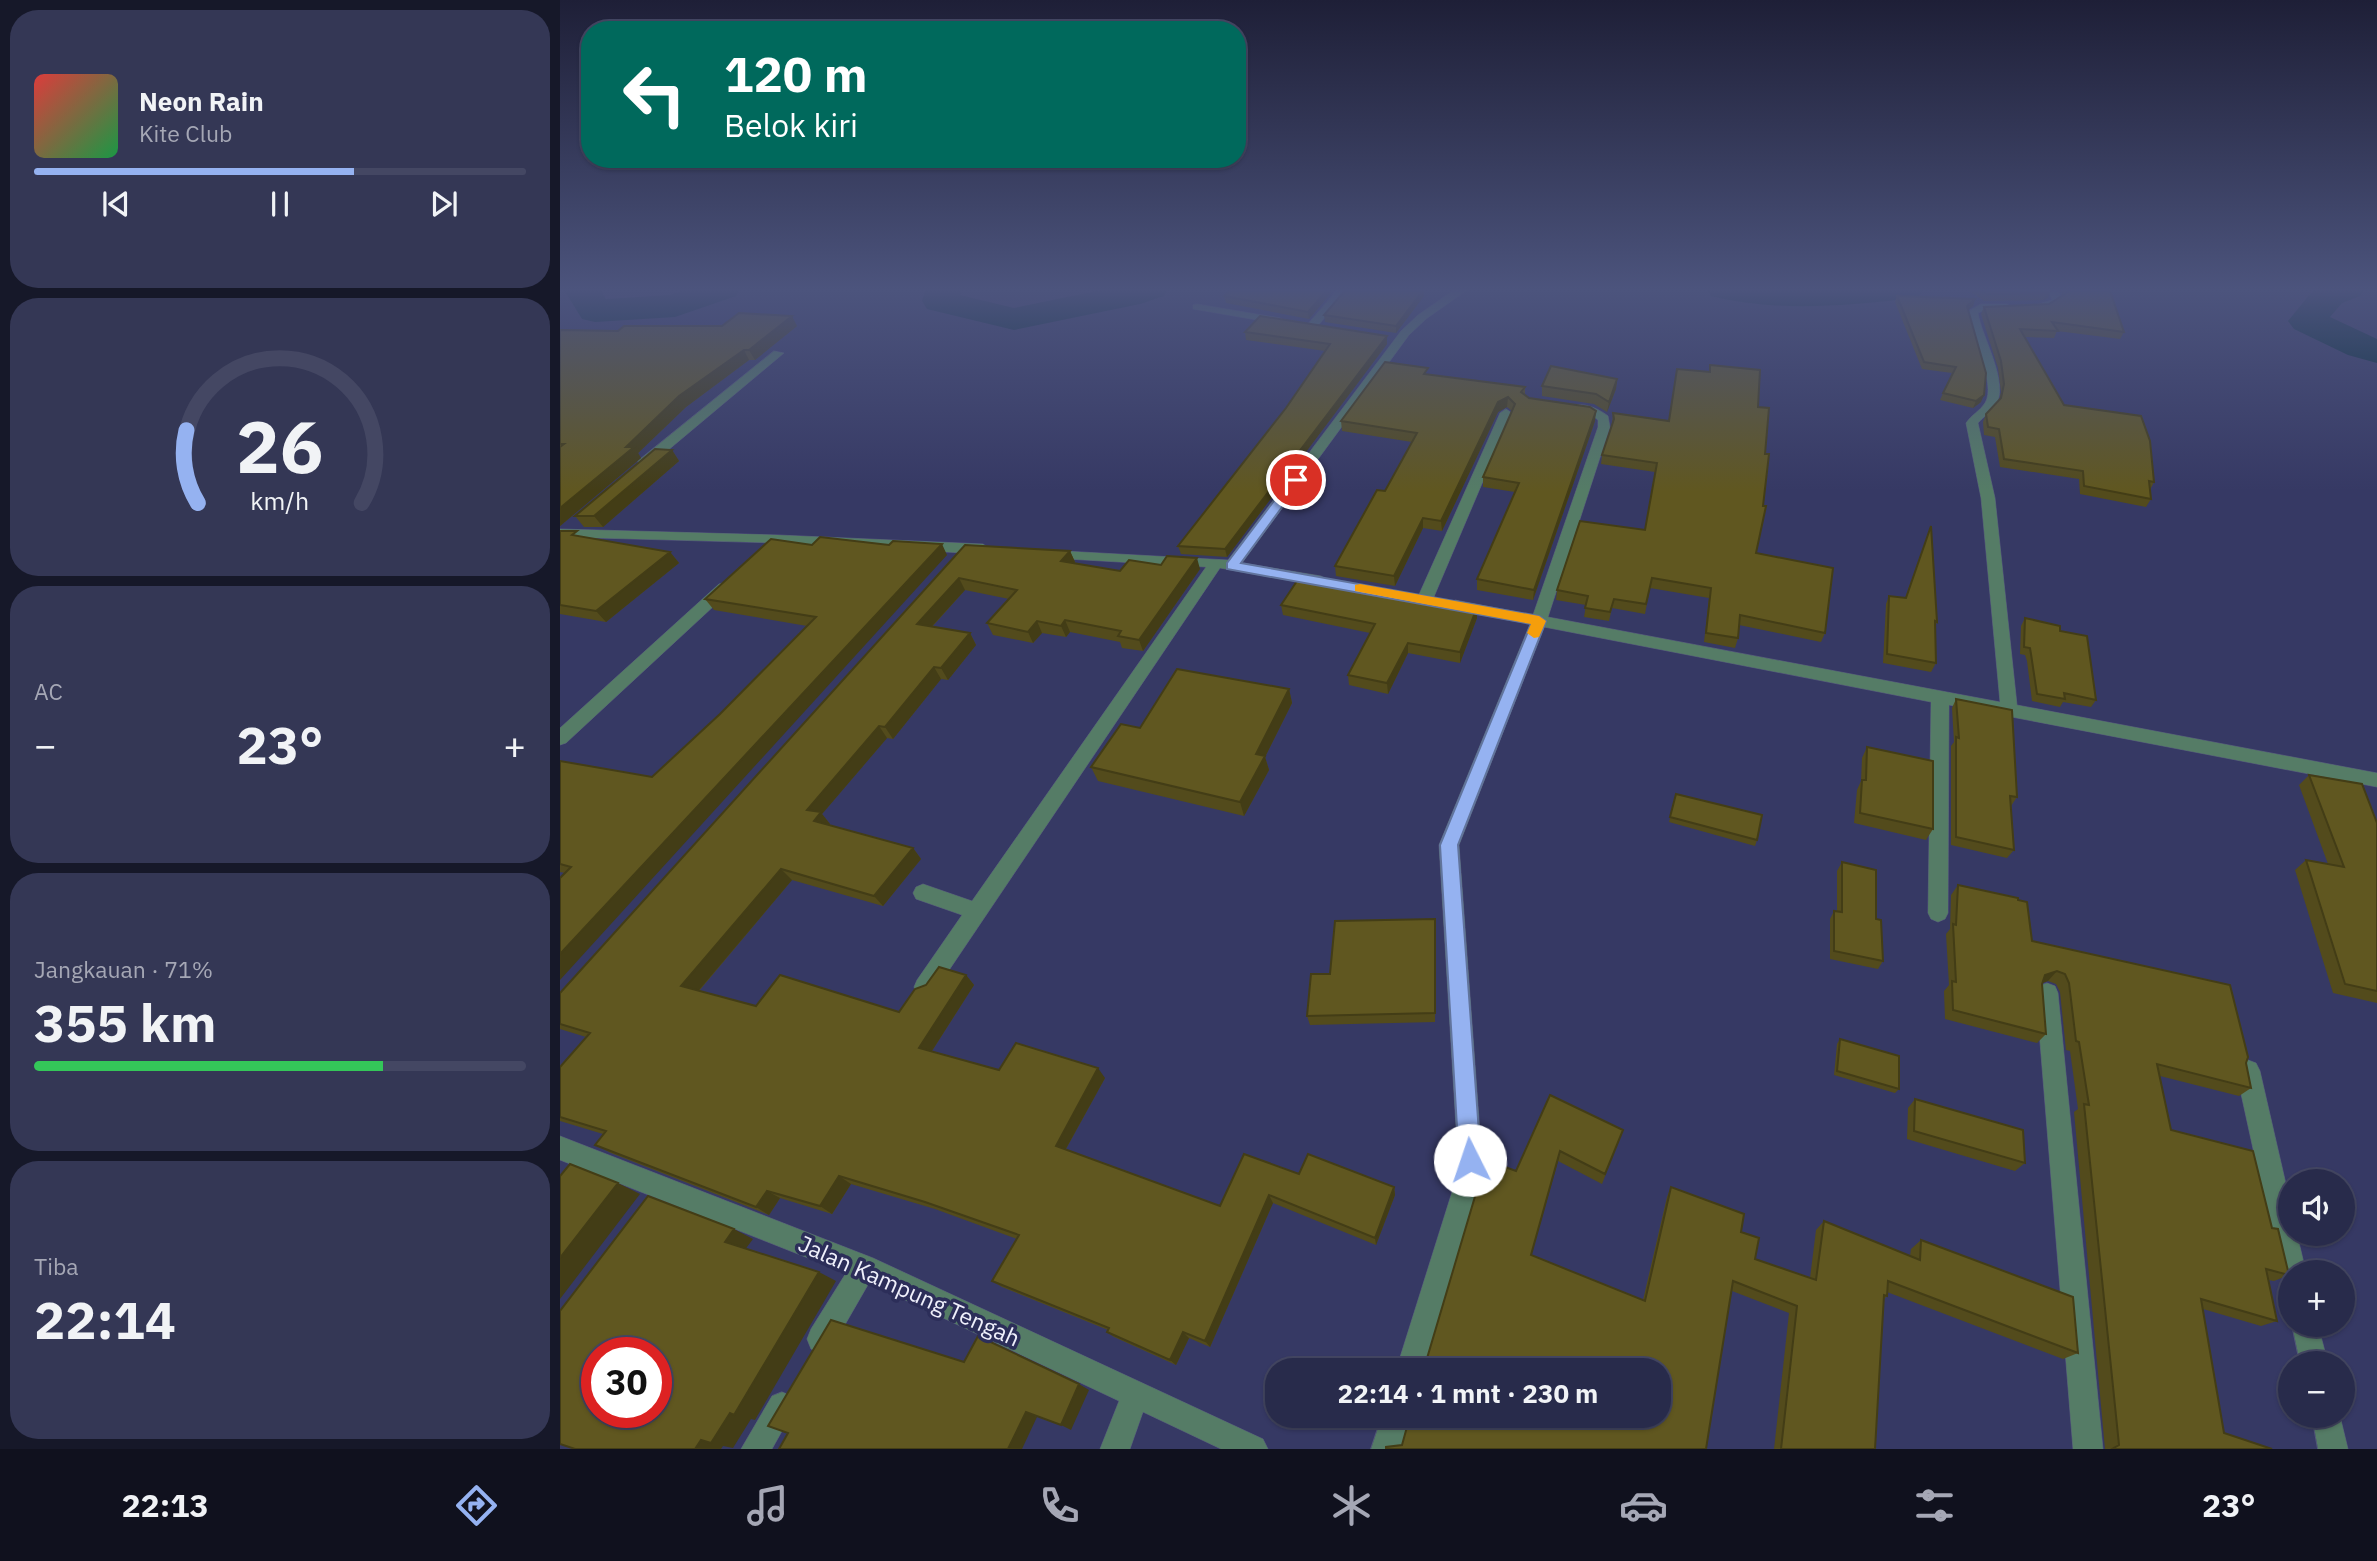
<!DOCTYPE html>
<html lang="id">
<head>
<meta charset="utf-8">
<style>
  :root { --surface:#282b4b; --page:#343755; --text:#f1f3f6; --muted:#a5a7b5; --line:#444763; --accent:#95b2f1 }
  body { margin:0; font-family:"IBM Plex Sans",sans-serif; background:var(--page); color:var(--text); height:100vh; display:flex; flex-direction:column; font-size:26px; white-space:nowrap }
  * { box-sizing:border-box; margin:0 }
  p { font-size:23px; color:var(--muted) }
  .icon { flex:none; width:38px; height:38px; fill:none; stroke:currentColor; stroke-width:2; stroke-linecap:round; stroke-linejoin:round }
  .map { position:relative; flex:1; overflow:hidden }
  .details { display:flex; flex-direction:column; gap:10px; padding:10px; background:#161829; width:560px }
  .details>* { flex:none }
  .hud { position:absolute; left:21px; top:21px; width:665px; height:147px; border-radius:28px; box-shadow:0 2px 5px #0004,0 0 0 2px var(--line); background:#00695c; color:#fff; overflow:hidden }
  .fabs { position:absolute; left:1718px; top:1169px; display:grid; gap:14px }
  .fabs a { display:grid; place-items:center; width:77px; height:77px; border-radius:50%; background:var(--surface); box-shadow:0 2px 5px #0004,0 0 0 2px var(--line); font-size:35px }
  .speed { position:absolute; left:21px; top:1337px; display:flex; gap:14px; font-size:35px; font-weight:700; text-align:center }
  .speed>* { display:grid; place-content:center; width:91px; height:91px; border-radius:50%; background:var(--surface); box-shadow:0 2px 5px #0004,0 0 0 2px var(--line); line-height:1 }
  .speed .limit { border:10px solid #d22; background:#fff; color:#111 }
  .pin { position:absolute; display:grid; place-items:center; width:60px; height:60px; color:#fff; margin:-30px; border:4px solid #fff; border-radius:50%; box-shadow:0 2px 7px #0007 }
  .me { position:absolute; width:77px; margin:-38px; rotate:356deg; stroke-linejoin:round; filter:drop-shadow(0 0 5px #0008) }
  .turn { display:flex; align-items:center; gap:24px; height:147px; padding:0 28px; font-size:32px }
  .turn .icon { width:91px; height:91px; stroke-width:2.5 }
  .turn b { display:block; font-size:49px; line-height:60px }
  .big { font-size:52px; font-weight:800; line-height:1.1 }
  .details .card { flex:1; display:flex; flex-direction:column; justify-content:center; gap:10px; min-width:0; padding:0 24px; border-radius:28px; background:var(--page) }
  .details .dial { align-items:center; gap:0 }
  .dial svg { height:182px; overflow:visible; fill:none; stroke:var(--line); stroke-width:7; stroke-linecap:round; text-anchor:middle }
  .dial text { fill:var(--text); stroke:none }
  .song { display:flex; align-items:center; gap:21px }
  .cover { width:84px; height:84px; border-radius:10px; background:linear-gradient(135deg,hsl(0 70% 55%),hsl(140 70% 35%)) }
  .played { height:7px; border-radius:4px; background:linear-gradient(90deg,var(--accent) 65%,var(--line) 65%) }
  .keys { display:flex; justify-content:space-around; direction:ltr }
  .heat { display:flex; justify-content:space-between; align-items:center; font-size:38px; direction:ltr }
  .charge { height:10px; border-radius:5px; background:linear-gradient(90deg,#34c759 71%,var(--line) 0) }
  .trip { position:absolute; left:705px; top:1358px; width:406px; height:70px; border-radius:28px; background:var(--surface); box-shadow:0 2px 5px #0004,0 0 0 2px var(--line); font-weight:800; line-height:70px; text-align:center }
  .tab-bar { display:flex; height:112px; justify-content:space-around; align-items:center; background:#10111e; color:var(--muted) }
  .tab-bar .icon { width:49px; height:49px }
  .tab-bar .current { color:var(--accent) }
  .tab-bar b { font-size:32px; color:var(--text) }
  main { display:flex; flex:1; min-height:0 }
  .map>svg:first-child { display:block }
</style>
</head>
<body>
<main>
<section class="details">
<div class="card">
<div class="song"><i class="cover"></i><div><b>Neon Rain</b><p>Kite Club</p></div></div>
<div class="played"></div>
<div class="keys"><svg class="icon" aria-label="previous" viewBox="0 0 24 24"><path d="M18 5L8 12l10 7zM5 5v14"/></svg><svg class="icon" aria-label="pause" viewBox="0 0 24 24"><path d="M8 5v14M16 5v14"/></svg><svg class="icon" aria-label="next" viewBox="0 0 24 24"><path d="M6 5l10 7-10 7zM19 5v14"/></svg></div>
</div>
<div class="card dial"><svg viewBox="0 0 100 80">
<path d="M14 69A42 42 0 1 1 86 69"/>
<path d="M14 69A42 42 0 0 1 9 37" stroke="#95b2f1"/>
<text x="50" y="56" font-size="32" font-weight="700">26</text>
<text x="50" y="72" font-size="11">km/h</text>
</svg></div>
<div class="card"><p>AC</p>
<div class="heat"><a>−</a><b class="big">23°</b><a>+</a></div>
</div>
<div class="card"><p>Jangkauan · 71%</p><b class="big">355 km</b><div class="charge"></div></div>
<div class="card"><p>Tiba</p><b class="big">22:14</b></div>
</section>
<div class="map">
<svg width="1817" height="1449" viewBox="0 0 1817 1449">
  <rect width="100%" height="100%" fill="#363964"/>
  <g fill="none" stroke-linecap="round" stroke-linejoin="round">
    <!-- river -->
    <path fill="#002a35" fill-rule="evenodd" d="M3 288H39L46 299 110 295 129 288H181L176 296 115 317 35 322 22 319Z
      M366 288H402L400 295 454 308 551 288H609L604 296 580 304 454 330 367 309 362 301Z
      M1146 288H1364L1359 296 1346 299C1280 306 1217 312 1151 296Z
      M1755 288H1805L1800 296 1782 303 1770 317 1817 339V363L1788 355 1734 329 1728 321Z"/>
    <!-- minor casing -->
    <g stroke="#54567c" stroke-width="1">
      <path id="minor" d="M779 288 789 289 756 328H748V324Z
        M897 288H910L866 319 849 335 682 563 761 576 769 581 766 584 761 586 660 568 373 994 365 997 357 994 354 987 357 980 402 915 356 899 353 893 356 887 363 884 412 901 646 567 490 558 483 553 485 550 668 560 841 331 858 315Z
        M1487 288H1497L1502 300 1498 306 1475 309V305L1492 300Z
        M637 304 720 318 726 321 720 324 633 309V305Z
        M1421 304H1447L1452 307C1443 314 1429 307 1418 313 1422 337 1448 380 1437 403 1433 411 1424 416 1418 423L1435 498 1457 705 1817 773V787L1389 705 1388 913 1385 919 1378 922 1371 919 1368 913 1371 702 984 627 899 845 922 1160 916 1192 864 1370H836L892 1192 898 1160 879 845 970 624 895 610 887 605 895 600 973 615 1038 427V420L1030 414 1008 408C1020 400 1038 408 1048 416L1050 427 988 617 1440 702 1421 498 1406 423C1411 415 1420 411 1425 403 1437 384 1410 334 1407 312Z
        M214 351 224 353 88 467H78V461Z
        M946 409 952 413 873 599 865 604 860 603 857 599 940 413Z
        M0 529 218 535 423 544 430 549 423 554 218 543 0 537Z
        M164 583 169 584 172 588 169 592 6 743 0 745V728L159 584Z
        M1487 983 1495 986 1498 993 1543 1449H1513L1476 993 1479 986Z
        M1688 1060 1696 1063 1700 1071 1731 1206V1234H1737L1746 1272H1731V1284L1724 1281 1720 1272 1676 1071 1680 1063Z
        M0 1136 313 1258 703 1439 708 1449H661L583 1412 570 1449H540L559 1401 309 1283 271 1349 261 1353 251 1349 247 1339 251 1329 286 1273 0 1160Z
        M1732 1325H1758L1768 1363H1740Z
        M222 1392 232 1396 236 1406 212 1449H181L212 1396Z
        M822 1416H850L841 1449H811Z
        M1752 1416H1780L1788 1449H1758Z"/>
    </g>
    <!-- minor -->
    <use href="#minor" fill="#557c66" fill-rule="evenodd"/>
  </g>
  <!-- wall -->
  <path fill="#534b1c" d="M775 288 749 319 666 303 664 296Z
    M1405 288H1490L1491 290 1488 298 1483 300 1424 301Z
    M1499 288H1549L1564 332 1560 339 1497 331 1494 338 1464 337 1504 405 1594 482 1590 490 1591 499 1586 507 1520 494 1519 479 1440 467 1435 437 1424 435 1423 422 1426 414 1439 401 1441 392 1438 368 1421 314 1424 307 1489 304 1502 295Z
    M864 296 836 333 765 322 764 315Z
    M1337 296 1415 299 1413 306 1408 310 1421 402 1413 408 1380 400 1392 373 1362 369 1335 302Z
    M237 326 195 360H189L126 407 78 453 81 458 0 526V330L58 331Z
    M685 332 827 336V344L667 557 621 554 618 546 726 408 765 351 686 340Z
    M1150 365 1196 553 1265 633 1261 642 1179 625 1178 638 1175 648 1144 642 1149 598 1090 588 1085 614 1052 608 1049 621 1024 617 1026 605 996 600 997 590 1085 530 1095 472 1041 464 1042 455 1052 424 1053 413 1109 421 1149 372Z
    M868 375 965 387V395L969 398 1035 421 973 600 917 590V579L955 492 923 487V477L952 411 947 407 938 412 882 531 863 528 835 586 776 576 775 566 825 491 852 442 782 431 781 421Z
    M1057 379 1056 389 1047 412 1034 404 982 396V386Z
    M112 450 119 461 43 527H24L15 516Z
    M1371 526 1377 622 1375 627 1376 663 1371 672 1323 663 1326 604 1329 596 1345 598Z
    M0 531 22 537 110 552 119 563 46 622 0 614Z
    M252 545 387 555 5 873 0 872V761L92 777 160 714 247 626 154 610 145 599Z
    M405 545 510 551 515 562 514 563 560 571 601 565 640 569 583 651 562 648 560 642 510 632 506 637 482 633 473 643 433 635 427 623 449 599 405 590 372 627 410 633 416 645 388 680 381 679 333 739 327 738 262 814 270 824 269 825 353 848 361 859 323 906 232 880 139 991 196 1006 339 1012 406 975 414 985 372 1051 439 1070 545 1078 506 1149 660 1206 739 1174 834 1187 835 1195 816 1245 713 1203 650 1347 629 1338 616 1365 554 1337 547 1332 548 1330 442 1287 432 1281 457 1239 375 1209 291 1184 272 1214 220 1198 209 1215 51 1153 35 1145 43 1134 0 1121V1067L26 1037 0 1029V993Z
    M721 605 917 607V618L900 663 848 653 828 694 789 685 788 675 810 633 723 615Z
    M1465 618 1500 631 1536 700 1531 707 1503 702 1500 707 1472 701 1467 661 1465 655 1460 654 1461 626Z
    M729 689 732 703 705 757 709 770 684 816 538 781 531 767 580 728Z
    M1396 699 1457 797 1451 806 1454 850 1447 858 1391 845V746L1394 742 1392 708Z
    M1307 747 1373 829 1366 840 1294 823 1297 790 1301 781 1302 758Z
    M1749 775 1817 823V1003L1773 993 1735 870 1746 860 1768 864 1739 785Z
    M1116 794 1197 840 1195 846 1109 822Z
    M1282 862 1316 919 1323 961 1318 969 1270 959V919L1274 911H1277V871Z
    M1398 885 1458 900 1472 941 1686 1063 1691 1088 1679 1096 1600 1076 1611 1130 1712 1228 1729 1275 1714 1281 1708 1280 1717 1321 1701 1326 1643 1309 1664 1433 1712 1449H1545L1514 1112 1518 1109 1510 1051 1506 1050 1500 992 1496 984 1488 981 1482 983 1486 1034 1477 1043 1385 1019 1384 991 1389 985 1386 934 1390 929 1391 895Z
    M876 929 875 1022 750 1025 747 1016 770 974Z
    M1280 1039 1339 1089 1335 1093 1274 1075 1277 1044Z
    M990 1095 1063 1130 1042 1184 998 1161 971 1255 1083 1300 1107 1197 1111 1187 1181 1232 1195 1259 1250 1278 1256 1230 1264 1221 1350 1256 1351 1249 1361 1240 1518 1353 1503 1359 1327 1292V1296L1324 1299 1315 1449H1214L1229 1313 1172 1291 842 1445 865 1365 956 1171Z
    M1355 1099 1465 1163 1455 1171 1347 1139 1348 1108Z"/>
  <!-- shaded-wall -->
  <path fill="#433d16" d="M769 288H775L749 319 748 312Z
    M864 289V296L836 333V326Z
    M1491 290 1488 298 1483 300 1487 293Z
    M1415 299 1413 306 1404 313 1407 306Z
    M232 316 237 326 195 360 189 350Z
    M827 336V344L667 557 665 549Z
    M184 350 189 360 126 407 78 453 81 458 0 526V508L119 396Z
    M1057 379 1056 389 1047 412 1049 402Z
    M1424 395 1421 402 1413 408 1416 401Z
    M948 397 947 407 938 412 882 531 881 521 938 402Z
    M1036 411 1035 421 973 600 974 590Z
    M112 450 119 461 43 527 34 516Z
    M863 518V528L835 586 834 576Z
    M382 544 387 555 0 980V954Z
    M510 551 515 562 506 573 501 561Z
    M110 552 119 563 46 622 36 611Z
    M637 558 640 569 583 651 579 640Z
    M399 578 405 590 363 636 357 624Z
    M917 607V618L900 663V652Z
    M505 620 510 632 506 637 501 626Z
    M477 621 482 633 473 643 468 632Z
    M410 633 416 645 388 680 381 668Z
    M848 643V653L828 694 827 683Z
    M374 667 381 679 333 739 325 727Z
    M729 689 732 703 705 757 709 770 684 816 680 802 696 754Z
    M319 726 327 738 262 814 270 824 263 832 254 821 247 810Z
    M353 848 361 859 323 906 314 896Z
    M221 869 232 880 134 996 121 986Z
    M1497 971 1488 981 1477 985 1485 975Z
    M406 975 414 985 368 1057 359 1048Z
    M538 1068 545 1078 503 1154 496 1146Z
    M1000 1151 998 1161 969 1263 971 1255Z
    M279 1176 291 1184 272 1214 260 1206Z
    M58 1183 80 1194 0 1299V1258Z
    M834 1187 835 1195 816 1245 815 1238Z
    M207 1191 220 1198 209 1215 196 1207Z
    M709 1195 713 1203 650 1347 645 1341Z
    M174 1229 193 1239 184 1251 165 1242Z
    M259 1272 276 1281 195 1420 191 1419 173 1448 163 1446 161 1449H135Z
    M623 1332 629 1338 616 1365 610 1360Z
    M519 1384 529 1390 511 1430 501 1425Z
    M466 1412 477 1417 462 1449H448Z"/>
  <!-- building -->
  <path fill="#605720" stroke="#433d16" stroke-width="2" fill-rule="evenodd" d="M672 288H769L748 312 664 296Z
    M787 288H860L864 289 836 326 764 315Z
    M1418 288H1490L1491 290 1487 293 1427 294Z
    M1506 288H1549L1564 332 1492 322 1498 331 1460 329 1504 405 1581 416 1590 441 1594 482 1589 481 1591 499 1524 486 1523 471 1444 459 1439 429 1428 427 1426 414 1441 398 1444 384 1441 361 1424 307 1489 304 1508 292Z
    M1337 296 1415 299 1407 306 1426 373 1424 395 1416 401 1383 393 1396 367 1364 362Z
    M179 313 232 316 189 350H184L119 396 66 447H74L0 508V447L4 444H0V330L58 331 64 326H162Z
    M700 316 827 336 665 549 618 546 726 408 770 344 685 332Z
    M825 362 868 368 864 374 965 387 961 392 969 398 1030 407 1036 411 974 590 917 579 959 483 923 477 955 404 948 397 938 402 881 521 863 518 834 576 775 566 817 490 825 491 857 433 781 421Z
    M1150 365 1200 370 1198 407 1209 408 1205 454H1209L1203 506H1206L1196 553 1273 568 1265 633 1180 615 1178 638 1146 633 1151 588 1092 578 1086 604 1054 599 1050 612 1025 608 1028 596 997 590 1020 521 1085 530 1097 463 1042 455 1054 419 1053 413 1109 421 1117 369 1150 372Z
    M991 366 1057 379 1049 402 1036 394 982 386Z
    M95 449 112 450 34 516H15Z
    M1371 526 1377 622 1375 621 1376 663 1327 654 1329 596 1346 598Z
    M0 531H17L12 535 110 552 36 611 0 605Z
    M260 537 329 545 333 541 382 544 0 954V878L11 867 0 864V761L92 777 160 714 256 617 145 599 211 539 252 545Z
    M405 545 510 551 501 561 560 571 569 560 601 565 607 556 637 558 579 640 558 636 561 631 505 620 501 626 477 621 468 632 427 623 457 590 399 578 357 624 410 633 381 668 374 667 325 727 319 726 247 810 261 812 254 821 353 848 314 896 221 869 121 986 196 1006 220 975 339 1012 355 989 366 985 379 967 406 975 359 1048 439 1070 456 1043 538 1068 496 1146 660 1206 684 1154 739 1174 748 1154 834 1187 815 1238 709 1195 645 1341 623 1332 610 1360 547 1332 549 1328 432 1281 459 1235 365 1202 279 1176 260 1206 207 1191 196 1207 35 1145 46 1131 0 1117V1067L30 1033 0 1024V993Z
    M741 575 917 607 900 652 848 643 827 683 788 675 815 624 721 605Z
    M1465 618 1500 626V631L1527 636 1536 700 1504 693 1505 699 1477 694 1471 654 1470 648 1464 647Z
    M617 669 729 689 696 754 705 756 680 802 531 767 561 724 580 728Z
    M1396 699 1452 710 1457 797 1450 796 1454 850 1396 837V737L1399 738Z
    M1307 747 1373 761V829L1300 813 1302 780H1306Z
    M1749 775 1802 784 1817 823V991L1785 984 1746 860 1784 867Z
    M1116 794 1202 815 1197 840 1110 817Z
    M1282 862 1316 870V919L1321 920 1323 961 1274 951V911L1282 912Z
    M1398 885 1458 898V900L1467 902 1472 941 1670 985 1688 1057 1686 1063 1691 1088 1597 1064 1611 1130 1693 1151 1712 1228 1718 1229 1729 1275 1706 1269 1717 1321 1641 1299 1664 1433 1712 1449H1552L1559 1445 1524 1104 1529 1105 1519 1042 1516 1041 1509 983 1505 974 1497 971 1485 975 1482 984 1486 1034 1393 1010 1392 981 1396 982 1393 924 1396 925Z
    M875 919V1013L747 1016 751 974H770L775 921Z
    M1280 1039 1339 1056V1089L1277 1071Z
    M990 1095 1063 1130 1045 1174 1000 1151 971 1255 1085 1301 1111 1187 1184 1214 1181 1232 1199 1238 1195 1259 1256 1280 1264 1221 1360 1260 1361 1240 1513 1297 1518 1353 1328 1281 1327 1296 1324 1295 1315 1449H1221L1237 1306 1173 1281 1146 1449H826V1447L842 1445 850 1416H1099V1370H852L853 1367 865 1365 919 1183 923 1159 956 1171Z
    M1355 1099 1463 1130 1465 1163 1354 1131Z
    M10 1164 58 1183 0 1258V1176Z
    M88 1196 174 1229 165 1242 259 1272 174 1415 170 1413 151 1443 141 1440 135 1449H15L0 1444V1311ZM37 1353H96V1412H37Z
    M271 1320 404 1362 418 1336 519 1384 501 1425 466 1412 448 1449H219L228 1433 208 1426Z"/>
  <!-- sky -->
  <linearGradient id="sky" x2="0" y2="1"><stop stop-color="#1e1f37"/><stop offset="0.59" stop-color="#4c547d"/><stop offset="1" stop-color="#4c547d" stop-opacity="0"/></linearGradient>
  <rect width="1817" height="491" fill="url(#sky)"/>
  <!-- route -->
  <path fill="#95b2f1" stroke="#61749d" stroke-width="2" d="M736 476 742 480 681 563 979 616 986 621 898 845 921 1160 918 1167 910 1171 902 1167 899 1160 880 845 971 624 667 569V563L732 477Z"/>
  <!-- slow -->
  <path fill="#f59e0b" d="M800 584 979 616 986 621 979 637 974 638 967 633 971 624 795 591V585Z"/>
  <g text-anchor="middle" stroke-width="7" stroke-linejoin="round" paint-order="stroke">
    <!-- near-street labels -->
    <g font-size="23" fill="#eff0fb" stroke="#2c2e59">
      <text transform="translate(349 1291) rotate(24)" y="8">Jalan Kampung Tengah</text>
    </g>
  </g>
</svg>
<div class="fabs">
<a><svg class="icon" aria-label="sound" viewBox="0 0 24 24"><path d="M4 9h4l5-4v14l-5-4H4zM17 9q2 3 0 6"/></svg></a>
<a>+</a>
<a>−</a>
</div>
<div class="speed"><div class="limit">30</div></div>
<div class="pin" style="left:736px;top:480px;background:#d93025"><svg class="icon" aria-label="arrive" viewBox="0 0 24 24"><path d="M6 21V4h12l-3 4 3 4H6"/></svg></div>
<svg class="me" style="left:910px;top:1160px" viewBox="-20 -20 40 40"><circle r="19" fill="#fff"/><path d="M0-13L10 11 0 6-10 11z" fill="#95b2f1"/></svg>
<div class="trip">22:14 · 1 mnt · 230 m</div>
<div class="hud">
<div class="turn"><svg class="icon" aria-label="left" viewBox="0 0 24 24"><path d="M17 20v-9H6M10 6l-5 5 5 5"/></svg><div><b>120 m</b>Belok kiri</div></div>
</div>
</div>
</main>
<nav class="tab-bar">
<b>22:13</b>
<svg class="icon current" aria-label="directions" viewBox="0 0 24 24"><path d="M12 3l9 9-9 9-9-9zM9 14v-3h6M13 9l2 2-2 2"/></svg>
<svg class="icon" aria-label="music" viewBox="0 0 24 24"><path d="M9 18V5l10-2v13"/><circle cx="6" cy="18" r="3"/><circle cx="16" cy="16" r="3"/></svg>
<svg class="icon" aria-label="phone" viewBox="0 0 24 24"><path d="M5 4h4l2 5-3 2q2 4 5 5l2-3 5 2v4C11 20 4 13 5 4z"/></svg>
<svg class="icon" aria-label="climate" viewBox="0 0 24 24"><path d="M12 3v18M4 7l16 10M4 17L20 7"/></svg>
<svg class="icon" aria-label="car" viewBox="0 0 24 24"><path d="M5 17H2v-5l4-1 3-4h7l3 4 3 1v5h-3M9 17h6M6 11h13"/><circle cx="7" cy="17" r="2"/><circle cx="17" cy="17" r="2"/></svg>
<svg class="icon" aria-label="filters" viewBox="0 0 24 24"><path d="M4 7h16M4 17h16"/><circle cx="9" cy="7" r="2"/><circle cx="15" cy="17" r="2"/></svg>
<b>23°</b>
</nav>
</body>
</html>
